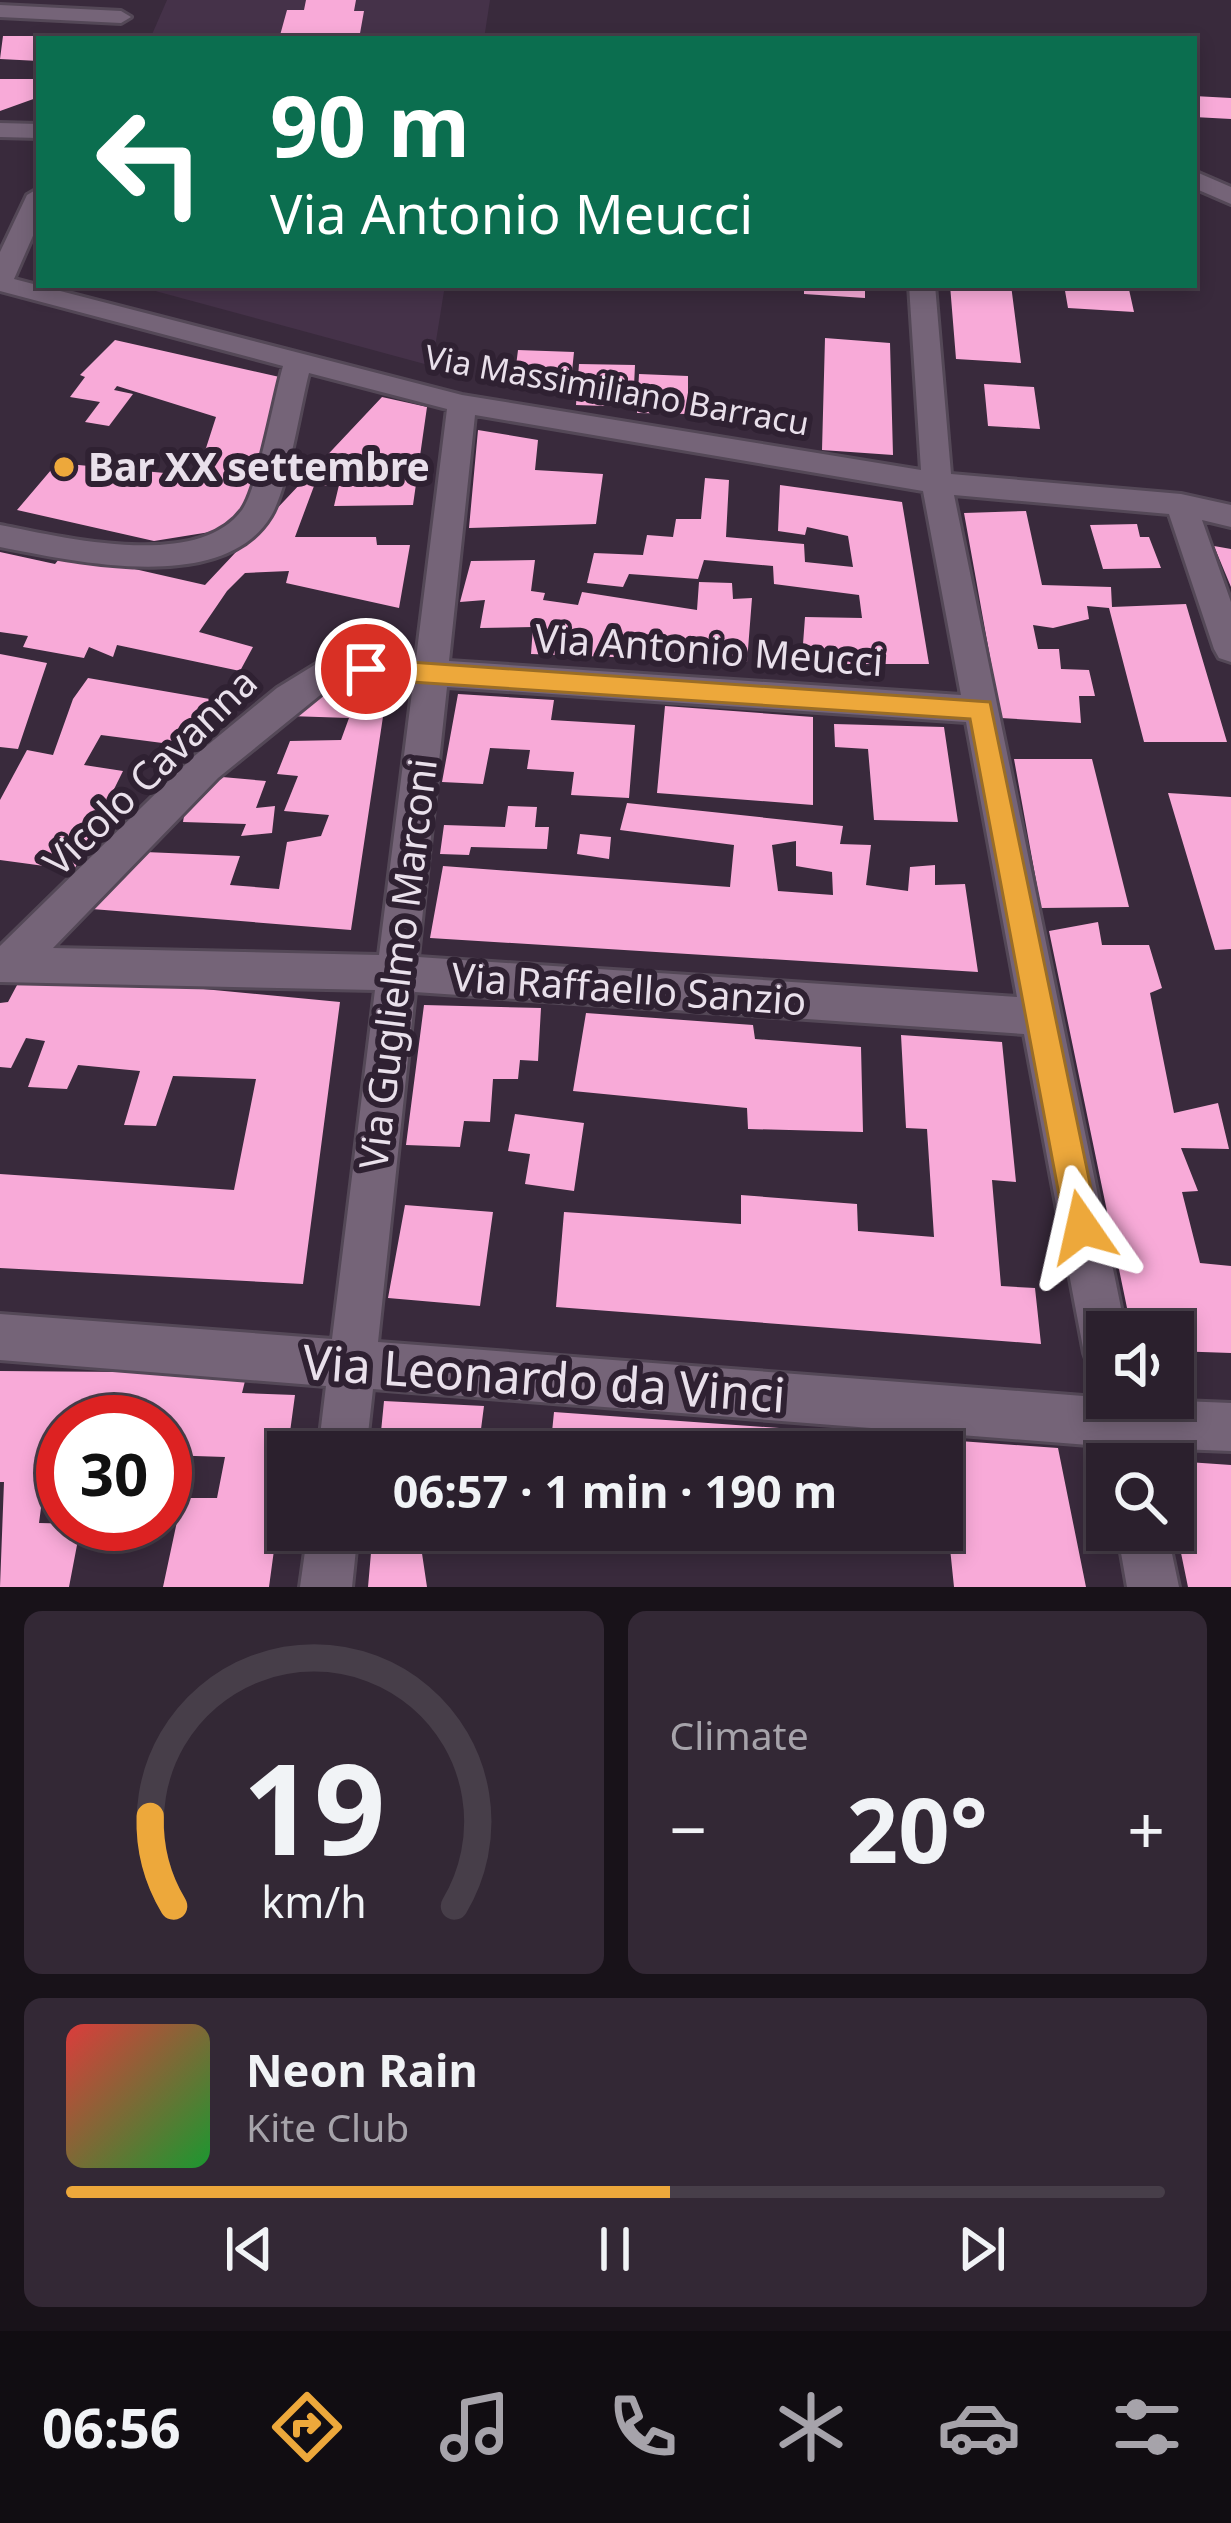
<!DOCTYPE html>
<html lang="en">
<head>
<meta charset="utf-8">
<style>
  :root { --surface:#2b202d; --page:#332835; --text:#f1f3f6; --muted:#a6a3aa; --line:#473e49; --accent:#eda83b }
  body { margin:0; font-family:"Noto Sans",sans-serif; background:var(--page); color:var(--text); height:100vh; display:flex; flex-direction:column; font-size:45px; white-space:nowrap }
  * { box-sizing:border-box; margin:0 }
  p { font-size:39px; color:var(--muted) }
  .icon { flex:none; width:66px; height:66px; fill:none; stroke:currentColor; stroke-width:2; stroke-linecap:round; stroke-linejoin:round }
  .map { position:relative; height:1587px; overflow:hidden }
  .details { display:flex; flex-direction:column; gap:24px; padding:24px; background:#181219; flex:1 }
  .details>* { flex:none }
  .banner { position:absolute; left:36px; top:36px; width:1161px; height:252px; border-radius:0px; box-shadow:0 6px 18px #0003,0 0 0 3px var(--line); background:#0b6e4f; color:#fff; overflow:hidden }
  .fabs { position:absolute; left:1086px; top:1311px; display:grid; gap:24px }
  .fabs a { display:grid; place-items:center; width:108px; height:108px; border-radius:0px; background:var(--surface); box-shadow:0 6px 18px #0003,0 0 0 3px var(--line); font-size:60px }
  .speed { position:absolute; left:36px; top:1395px; display:flex; gap:24px; font-size:60px; font-weight:700; text-align:center }
  .speed>* { display:grid; place-content:center; width:156px; height:156px; border-radius:50%; background:var(--surface); box-shadow:0 6px 18px #0003,0 0 0 3px var(--line); line-height:1 }
  .speed .limit { border:18px solid #d22; background:#fff; color:#111 }
  .pin { position:absolute; display:grid; place-items:center; width:102px; height:102px; color:#fff; margin:-51px; border:6px solid #fff; border-radius:50%; box-shadow:0 3px 12px #0007 }
  .me { position:absolute; width:132px; margin:-66px; rotate:349deg; stroke-linejoin:round; filter:drop-shadow(0 0 9px #0008) }
  .turn { display:flex; align-items:center; gap:42px; height:252px; padding:0 36px; font-size:54px }
  .turn .icon { width:156px; height:156px; stroke-width:2.5 }
  .turn b { display:block; font-size:84px; line-height:102px }
  .big { font-size:90px; font-weight:700; line-height:1.1 }
  .details .widget { flex:1; display:flex; flex-direction:column; justify-content:center; gap:18px; min-width:0; padding:0 42px; border-radius:18px; background:var(--page) }
  .details .dial { align-items:center; gap:0 }
  .dial svg { height:312px; overflow:visible; fill:none; stroke:var(--line); stroke-width:7; stroke-linecap:round; text-anchor:middle }
  .dial text { fill:var(--text); stroke:none }
  .song { display:flex; align-items:center; gap:36px }
  .cover { width:144px; height:144px; border-radius:18px; background:linear-gradient(135deg,hsl(0 70% 55%),hsl(130 70% 35%)) }
  .played { height:12px; border-radius:6px; background:linear-gradient(90deg,var(--accent) 55%,var(--line) 55%) }
  .keys { display:flex; justify-content:space-around; direction:ltr }
  .heat { display:flex; justify-content:space-between; align-items:center; font-size:66px; direction:ltr }
  .details .tiles { flex:1; display:grid; gap:24px; grid-template-columns:1fr 1fr }
  .widget:last-child { grid-column:span 2 }
  .trip { position:absolute; left:267px; top:1431px; width:696px; height:120px; border-radius:0px; background:var(--surface); box-shadow:0 6px 18px #0003,0 0 0 3px var(--line); font-weight:700; line-height:120px; text-align:center }
  .tab-bar { display:flex; height:192px; justify-content:space-around; align-items:center; background:#110d12; color:var(--muted) }
  .tab-bar .icon { width:84px; height:84px }
  .tab-bar .active { color:var(--accent) }
  .tab-bar b { font-size:54px; color:var(--text) }
  .map>svg:first-child { display:block }
</style>
</head>
<body>
<div class="map">
<svg width="1231" height="1587" viewBox="0 0 1231 1587">
  <rect width="100%" height="100%" fill="#392a3c"/>
  <!-- built -->
  <path fill="#453249" d="M167 0H490L484 39H150Z
    M133 285H445L432 366Z"/>
  <!-- building -->
  <path fill="#f8aad8" fill-rule="evenodd" d="M306 0H356L354 11H364L359 39H279L287 10H304Z
    M3 36H39V61L0 59Z
    M0 79H39V97L0 111Z
    M1194 96 1231 98V119L1194 117Z
    M804 285H865V298L804 294Z
    M950 285H1011L1021 363 956 359Z
    M1064 285H1128L1134 312 1068 308Z
    M825 338 890 343 893 455 822 450Z
    M115 340 284 378 241 527 154 541 17 510 57 463 197 476 216 417 117 386 114 390 133 394 109 426 85 422 100 402 70 397 85 377 80 375Z
    M518 350 574 352 570 391 513 390Z
    M579 364 635 365 633 407 576 405Z
    M639 374 688 376V414L637 413Z
    M984 384 1034 387 1040 429 988 426Z
    M382 397 427 407 413 505 334 506 339 485 314 486 295 537H376L377 545H410L399 608 286 583 289 571 245 573 227 591 199 632 253 647 240 671 117 645 113 657 89 647 84 658 23 647 28 636 0 632V552L55 564 64 553 205 585Z
    M478 430 538 440 535 470 603 474 596 524 469 528Z
    M705 478 729 480 726 537 804 544 805 562 853 567 848 536 807 527 805 535 778 531 780 485 902 502 929 664H816L815 647 803 644 805 617 862 618 859 595 774 584 773 566 704 560 698 579 629 574 623 587 587 583 594 553 643 555 647 535 673 537 676 519H701Z
    M1026 511 1042 585 1111 587 1112 607 1186 604 1227 742H1144L1109 608 1087 606 1089 619 1053 628 1033 625 1038 649H1059L1061 669 1089 670 1095 696H1079L1081 723 1001 718 964 513Z
    M1137 524 1140 537H1149L1161 568 1103 569 1090 525Z
    M1214 546 1231 549V587Z
    M535 560 531 591 545 593 543 600 578 605 582 592 697 610 699 582 732 583 733 599 752 598 747 662 531 654 533 627 480 628 485 600 460 602 471 561Z
    M0 654 47 663 18 749 0 747Z
    M88 678 227 702 219 722 193 747 101 735 84 765 123 771 74 870 0 860V800L27 750 53 755 73 699Z
    M312 690H387L351 930 92 909 104 891 145 852 240 856 230 885 279 889 287 842 321 836 329 815 284 811 298 776 277 774 290 741 341 740 349 718 289 716Z
    M458 694 554 700 551 720 635 725 629 798 571 795 574 772 527 769 530 750 490 748 483 784 442 782Z
    M665 706 813 717V805L657 793Z
    M834 724 944 727 958 822 874 820 868 749 835 747Z
    M1014 759H1092L1129 907 1041 908Z
    M222 777 266 781 256 808 275 806 272 833 241 836 246 824 183 822 184 816Z
    M1168 793 1231 797V949L1215 950Z
    M627 803 843 826 840 844 871 845 866 885 908 891 910 867 935 865V885L965 884 978 972 430 938 443 866 730 887 734 845 620 830ZM796 841V866L832 872 833 895 778 891 772 845Z
    M508 806 537 807 535 827H549L547 849 471 847 469 855 440 854 444 825 505 827Z
    M580 834 611 837 609 859 577 854Z
    M1098 922 1102 945H1149L1162 988 1150 993 1174 1113 1218 1103 1229 1149 1181 1148 1198 1191 1182 1192 1200 1263 1231 1266V1353L1173 1351V1332H1132L1049 931Z
    M24 972 340 1002 303 1284 0 1268V1174L234 1190 256 1079 173 1076 156 1126 124 1125 140 1071 78 1065 67 1089 28 1087 45 1041 26 1038 11 1068 0 1067V1003L8 1002Z
    M424 1005 541 1008 538 1061 520 1060 518 1079H493L490 1122 464 1121 460 1147 406 1145Z
    M586 1013 753 1025 755 1039 861 1047 863 1132 748 1129 747 1108 573 1091Z
    M901 1035 1002 1042 1016 1182 992 1180 1001 1286 1035 1288 1041 1344 556 1307 564 1212 741 1224V1195L857 1204 858 1231 934 1237 927 1129 906 1128Z
    M515 1114 584 1123 574 1191 525 1184 530 1154 508 1151Z
    M405 1205 493 1212 480 1306 388 1298Z
    M0 1371 247 1373 242 1393 295 1395 269 1587H163L182 1498H217L225 1457 165 1455V1422H63V1487L44 1485 39 1523 81 1524 69 1587H0L4 1482H0Z
    M384 1401 484 1406 478 1452H379Z
    M554 1412 1058 1448 1086 1587H954L950 1548 621 1534V1530H942V1452H550Z
    M1173 1461 1231 1465V1587H1188L1173 1514Z
    M373 1530H468L466 1547 420 1540 427 1587H368Z"/>
  <g fill="none" stroke-linecap="round" stroke-linejoin="round">
    <!-- minor casing -->
    <g stroke="#544857" stroke-width="6">
      <path id="minor" d="M0 5 121 11 131 17 121 23 0 17Z
        M0 123 39 124V138L0 137Z
        M1194 171 1231 187V204L1194 188Z
        M39 188V222L14 279 462 395 921 470 909 285H935L951 474 1181 494 1231 505V527L1202 520 1231 602V662L1219 658 1214 649 1169 514 954 495 1126 1332H1107V1376L1090 1370 1084 1353 1024 1034 415 992 378 1342 1096 1397 1107 1383V1398L1231 1403V1451L1150 1448 1153 1464H1107V1470L1101 1446 373 1389 366 1452H318L326 1386 0 1360V1314L332 1339 375 990 0 982V946L192 758 277 688 334 653 416 659 447 409 309 373C300 408 288 488 271 516 223 596 73 561 0 547V525C62 537 197 571 242 510 258 488 274 397 283 366L0 291V252L27 195ZM475 415 923 491 961 695 449 661ZM340 679 413 684 379 955 53 948 218 778ZM447 687 966 722 1017 997 418 957Z
        M308 1530H358L352 1587H300Z
        M1117 1530H1167L1179 1587H1127Z"/>
    </g>
    <!-- minor -->
    <use href="#minor" fill="#756478" fill-rule="evenodd"/>
  </g>
  <!-- route -->
  <path fill="#eda83b" stroke="#9a6d26" stroke-width="3" d="M366 659 990 702 1099 1227 1094 1239 1082 1244 1070 1239 1065 1227 970 719 366 679 354 669Z"/>
  <!-- markers -->
  <circle fill="#eda83b" stroke="#2f2132" stroke-width="4.5" cx="64" cy="467" r="12"/>
  <g text-anchor="middle" stroke-width="12" stroke-linejoin="round" paint-order="stroke">
    <!-- far-street labels -->
    <g font-size="33" fill="#e9e0eb" stroke="#2f2132">
      <text transform="translate(617 390) rotate(10)" y="12">Via Massimiliano Barracu</text>
    </g>
    <!-- poi labels -->
    <g font-size="39" font-weight="bold" fill="#e9e0eb" stroke="#2f2132" text-anchor="start">
      <text x="88" y="481">Bar XX settembre</text>
    </g>
    <!-- street labels -->
    <g font-size="39" fill="#e9e0eb" stroke="#2f2132">
      <text transform="translate(709 650) rotate(4)" y="14">Via Antonio Meucci</text>
      <text transform="translate(150 772) rotate(-44)" y="14">Vicolo Cavanna</text>
      <text transform="translate(398 964) rotate(-83)" y="14">Via Guglielmo Marconi</text>
      <text transform="translate(629 989) rotate(4)" y="14">Via Raffaello Sanzio</text>
    </g>
    <!-- near-street labels -->
    <g font-size="48" fill="#e9e0eb" stroke="#2f2132">
      <text transform="translate(544 1379) rotate(4)" y="17">Via Leonardo da Vinci</text>
    </g>
  </g>
</svg>
<div class="fabs">
<a><svg class="icon" aria-label="sound" viewBox="0 0 24 24"><path d="M4 9h4l5-4v14l-5-4H4zM17 9q2 3 0 6"/></svg></a>
<a><svg class="icon" aria-label="search" viewBox="0 0 24 24"><circle cx="10" cy="10" r="6"/><path d="M15 15l6 6"/></svg></a>
</div>
<div class="speed"><div class="limit">30</div></div>
<div class="pin" style="left:366px;top:669px;background:#d93025"><svg class="icon" aria-label="arrive" viewBox="0 0 24 24"><path d="M6 21V4h12l-3 4 3 4H6"/></svg></div>
<svg class="me" style="left:1082px;top:1227px" viewBox="-20 -20 40 40"><path d="M0-17L14 15 0 8-14 15z" fill="#eda83b" stroke="#fff" stroke-width="4"/></svg>
<div class="trip">06:57 · 1 min · 190 m</div>
<div class="banner">
<div class="turn"><svg class="icon" aria-label="left" viewBox="0 0 24 24"><path d="M17 20v-9H6M10 6l-5 5 5 5"/></svg><div><b>90 m</b>Via Antonio Meucci</div></div>
</div>
</div>
<section class="details">
<div class="tiles">
<div class="widget dial"><svg viewBox="0 0 100 80">
<path d="M14 69A42 42 0 1 1 86 69"/>
<path d="M14 69A42 42 0 0 1 8 46" stroke="#eda83b"/>
<text x="50" y="56" font-size="32" font-weight="700">19</text>
<text x="50" y="72" font-size="11">km/h</text>
</svg></div>
<div class="widget"><p>Climate</p>
<div class="heat"><a>−</a><b class="big">20°</b><a>+</a></div>
</div>
<div class="widget">
<div class="song"><i class="cover"></i><div><b>Neon Rain</b><p>Kite Club</p></div></div>
<div class="played"></div>
<div class="keys"><svg class="icon" aria-label="previous" viewBox="0 0 24 24"><path d="M18 5L8 12l10 7zM5 5v14"/></svg><svg class="icon" aria-label="pause" viewBox="0 0 24 24"><path d="M8 5v14M16 5v14"/></svg><svg class="icon" aria-label="next" viewBox="0 0 24 24"><path d="M6 5l10 7-10 7zM19 5v14"/></svg></div>
</div>
</div>
</section>
<nav class="tab-bar">
<b>06:56</b>
<svg class="icon active" aria-label="directions" viewBox="0 0 24 24"><path d="M12 3l9 9-9 9-9-9zM9 14v-3h6M13 9l2 2-2 2"/></svg>
<svg class="icon" aria-label="music" viewBox="0 0 24 24"><path d="M9 18V5l10-2v13"/><circle cx="6" cy="18" r="3"/><circle cx="16" cy="16" r="3"/></svg>
<svg class="icon" aria-label="phone" viewBox="0 0 24 24"><path d="M5 4h4l2 5-3 2q2 4 5 5l2-3 5 2v4C11 20 4 13 5 4z"/></svg>
<svg class="icon" aria-label="climate" viewBox="0 0 24 24"><path d="M12 3v18M4 7l16 10M4 17L20 7"/></svg>
<svg class="icon" aria-label="car" viewBox="0 0 24 24"><path d="M5 17H2v-5l4-1 3-4h7l3 4 3 1v5h-3M9 17h6M6 11h13"/><circle cx="7" cy="17" r="2"/><circle cx="17" cy="17" r="2"/></svg>
<svg class="icon" aria-label="filters" viewBox="0 0 24 24"><path d="M4 7h16M4 17h16"/><circle cx="9" cy="7" r="2"/><circle cx="15" cy="17" r="2"/></svg>
</nav>
</body>
</html>
